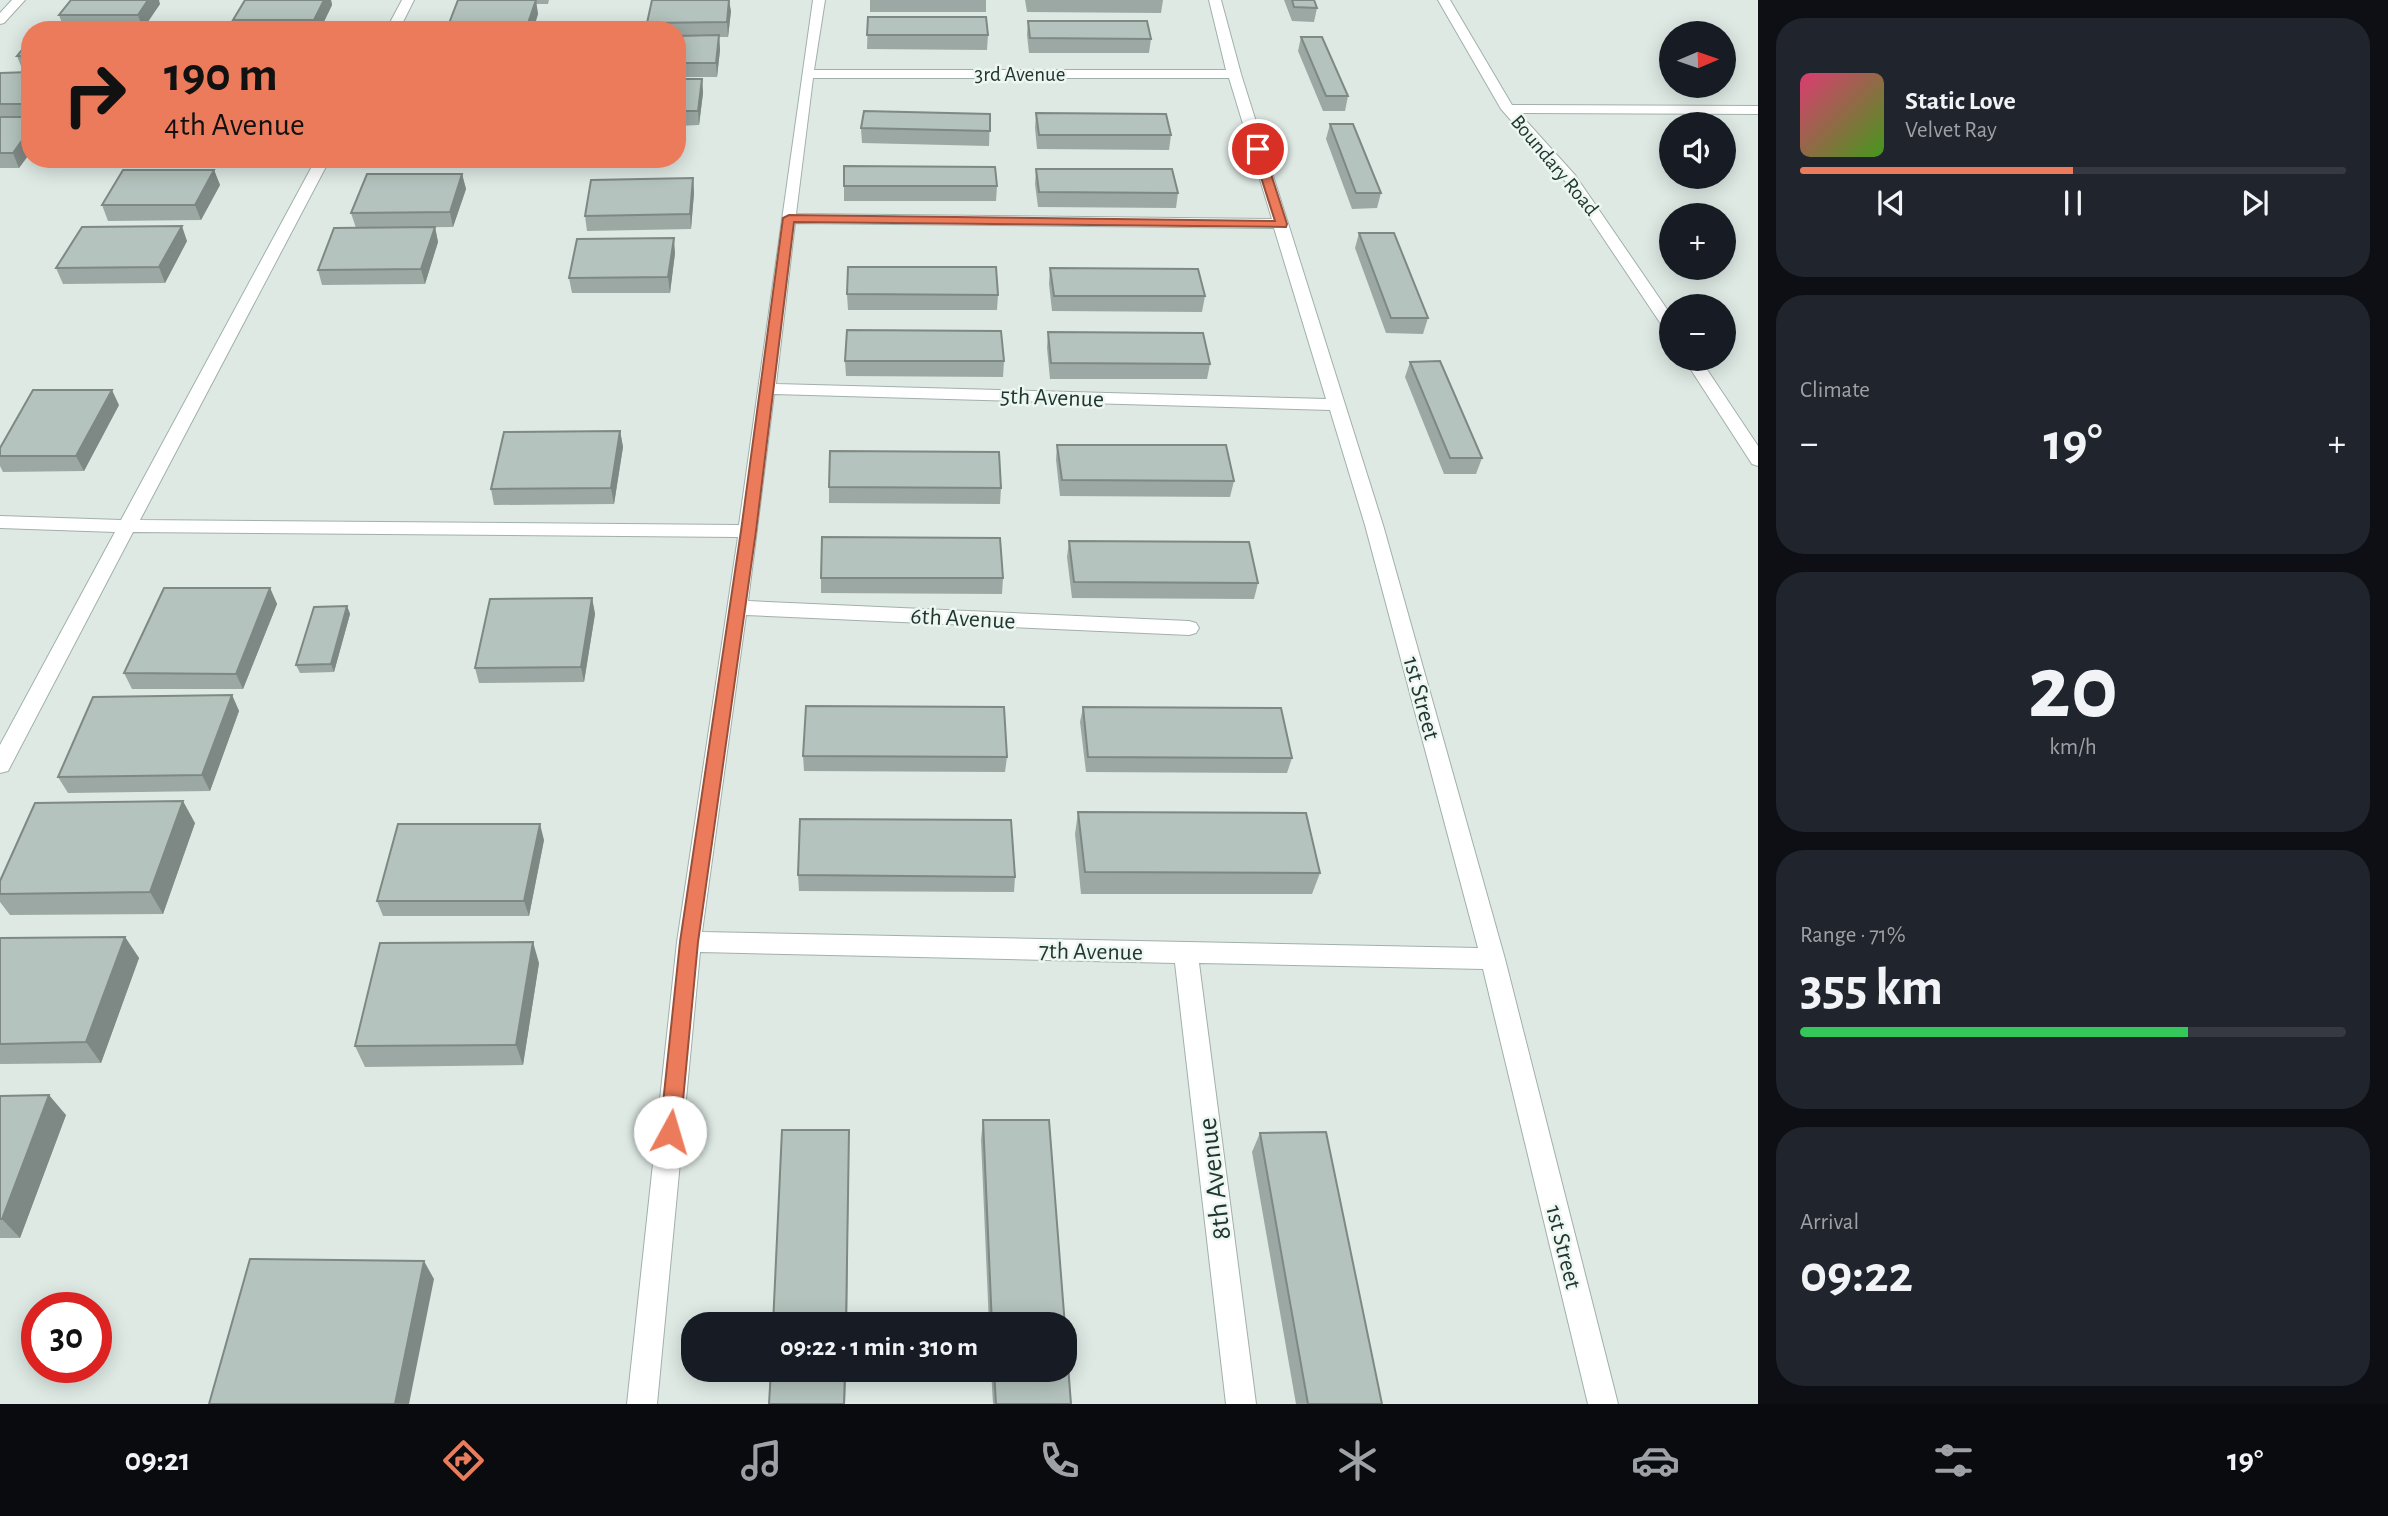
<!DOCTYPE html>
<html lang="en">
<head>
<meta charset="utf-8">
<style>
  :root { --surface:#171b24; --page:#20242c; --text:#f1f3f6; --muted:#9ea1a6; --line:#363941; --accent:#eb7b5a }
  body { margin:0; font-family:"Alegreya Sans",sans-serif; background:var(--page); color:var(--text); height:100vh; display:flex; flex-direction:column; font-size:26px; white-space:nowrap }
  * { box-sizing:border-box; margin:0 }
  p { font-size:23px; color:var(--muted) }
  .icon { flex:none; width:38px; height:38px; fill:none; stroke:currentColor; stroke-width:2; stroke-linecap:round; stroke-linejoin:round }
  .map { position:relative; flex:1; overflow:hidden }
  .side { display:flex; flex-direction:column; gap:18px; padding:18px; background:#0d0f14; width:630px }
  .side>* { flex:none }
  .hud { position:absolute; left:21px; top:21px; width:665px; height:147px; border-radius:28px; box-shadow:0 4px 18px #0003; background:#eb7b5a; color:#111; overflow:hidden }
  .needle { width:46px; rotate:88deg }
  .buttons { position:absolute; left:1659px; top:21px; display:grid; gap:14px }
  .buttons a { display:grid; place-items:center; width:77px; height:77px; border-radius:50%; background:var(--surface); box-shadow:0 4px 18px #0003; font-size:35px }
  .speed { position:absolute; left:21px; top:1292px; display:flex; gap:14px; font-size:35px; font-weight:700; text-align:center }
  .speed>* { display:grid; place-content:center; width:91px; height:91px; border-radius:50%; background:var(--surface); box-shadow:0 4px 18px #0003; line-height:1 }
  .speed .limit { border:10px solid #d22; background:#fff; color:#111 }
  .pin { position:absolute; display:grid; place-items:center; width:60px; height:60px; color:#fff; margin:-30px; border:4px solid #fff; border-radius:50%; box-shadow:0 2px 7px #0007 }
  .me { position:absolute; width:77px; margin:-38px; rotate:6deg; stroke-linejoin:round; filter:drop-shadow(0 0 5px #0008) }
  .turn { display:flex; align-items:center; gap:24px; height:147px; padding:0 28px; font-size:32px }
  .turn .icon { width:91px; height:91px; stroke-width:2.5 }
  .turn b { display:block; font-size:49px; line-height:60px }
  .big { font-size:52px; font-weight:600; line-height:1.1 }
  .side .card { flex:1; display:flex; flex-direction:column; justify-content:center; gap:10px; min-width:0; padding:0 24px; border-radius:28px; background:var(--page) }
  .side .dial { align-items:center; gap:0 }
  .dial b { font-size:91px; line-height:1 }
  .song { display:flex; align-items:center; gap:21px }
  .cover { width:84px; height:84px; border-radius:10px; background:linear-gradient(135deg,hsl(340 70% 55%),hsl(100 70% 35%)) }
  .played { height:7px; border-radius:4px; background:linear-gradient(90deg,var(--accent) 50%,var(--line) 50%) }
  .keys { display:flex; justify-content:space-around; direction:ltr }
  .heat { display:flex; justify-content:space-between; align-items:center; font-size:38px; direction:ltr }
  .charge { height:10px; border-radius:5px; background:linear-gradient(90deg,#34c759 71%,var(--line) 0) }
  .trip { position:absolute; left:681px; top:1312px; width:396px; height:70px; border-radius:28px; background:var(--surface); box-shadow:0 4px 18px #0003; font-weight:600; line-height:70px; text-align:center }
  .dock { display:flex; height:112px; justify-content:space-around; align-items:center; background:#090b0e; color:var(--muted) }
  .dock .icon { width:49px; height:49px }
  .dock .selected { color:var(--accent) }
  .dock b { font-size:32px; color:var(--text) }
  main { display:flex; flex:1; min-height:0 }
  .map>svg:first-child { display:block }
</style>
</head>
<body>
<main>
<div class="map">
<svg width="1758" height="1404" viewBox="0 0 1758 1404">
  <rect width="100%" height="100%" fill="#dee9e4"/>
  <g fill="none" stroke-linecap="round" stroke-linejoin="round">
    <!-- minor casing -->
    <g stroke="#a1b0ab" stroke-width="2">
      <path id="minor" d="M12 0H25L4 23 0 24V13Z
        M402 0H414L399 30H386Z
        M813 0H825L814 70H1226L1209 0H1221L1241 74 1383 525 1505 959 1618 1404H1588L1483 969 1199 963 1256 1404H1226L1175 963 700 952 657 1404H627L677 942 738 537 133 532 8 771 0 773V745L115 532 0 528V516L121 520 316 159H330L140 520 739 525ZM813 78H1229L1272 219 796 214ZM795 223 1274 228 1326 399 776 384ZM774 394 1330 410 1365 525 1478 948 702 932 746 615 1189 635 1196 633 1199 628 1196 623 1189 621 748 601Z
        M1438 0H1450L1512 105 1758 106V114L1519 113 1575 175 1671 315V332L1665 330 1565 181 1501 109Z
        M1684 359H1700L1758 446V466L1752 464Z"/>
    </g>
    <!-- minor -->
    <use href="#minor" fill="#fff" fill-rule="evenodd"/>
  </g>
  <!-- wall -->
  <path fill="#9ba8a3" d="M245 0H331L332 5 320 30H236L233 20Z
    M458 0H549L548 4H536L538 14 533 30H449L448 26Z
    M870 0H986V12H870Z
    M1025 0H1163L1161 13 1027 12Z
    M1284 0H1314L1317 8 1314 22 1292 21Z
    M160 4 143 29H64L59 15Z
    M731 11 728 37H719L720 50 717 77H677V30H648L647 23Z
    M868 17 988 35 987 50 867 49Z
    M1028 21 1151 39 1149 53H1029L1027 35Z
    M1301 37 1348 96 1345 111H1323L1298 51Z
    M30 40V71H23L17 56Z
    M30 72V153L19 168H0V73Z
    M677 79H702L703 93 699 125 677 126Z
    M1036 113 1171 135 1169 150 1037 149 1035 128Z
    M990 114 989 146 862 143 861 128Z
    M1330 124 1381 193 1377 208 1352 209 1326 139Z
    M844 166 997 186 996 201H844Z
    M1036 169 1178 193 1176 208 1038 207 1035 184Z
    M214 170 220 185 201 220 108 221 102 205Z
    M462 174 466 189 453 227 356 228 351 213Z
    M693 178 694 193 691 229 587 231 585 216Z
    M435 227 438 242 425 284 322 285 318 270Z
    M1359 233 1428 318 1423 334 1386 333 1355 248Z
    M187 241 165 283 63 284 56 268Z
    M675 253 670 293H572L569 278Z
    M1050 268 1205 296 1202 312 1052 311 1049 284Z
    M847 294 998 295 997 310H848Z
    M1048 332 1210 364 1207 379H1050L1047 348Z
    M845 361H1004L1003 377 846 376Z
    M1410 362 1482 458 1476 474H1444L1405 377Z
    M119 405 84 471 3 472 0 466V448Z
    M620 431 623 447 614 504 494 505 491 489Z
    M1057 445 1234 481 1230 497 1060 496 1056 460Z
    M829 487 1001 488 1000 504 829 503Z
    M1069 541 1258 583 1254 599 1072 598 1067 557Z
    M821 578H1003L1002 594 821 593Z
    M270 588 277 604 243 689H132L124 673Z
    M592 598 595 614 584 682 479 683 475 668Z
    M347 606 350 614 334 672 300 673 296 665Z
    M232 695 239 711 210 791 68 793 58 777Z
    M1083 707 1292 758 1287 773 1086 772 1080 722Z
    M803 756 1007 757 1005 772 804 771Z
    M1078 812 1320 873 1312 894H1081L1075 834Z
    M195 823 163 914 10 915 0 902V881Z
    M544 840 529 916H383L377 901Z
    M798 875 1015 877 1014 892 799 891Z
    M125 937 139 958 101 1063 0 1064V938Z
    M539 963 523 1065 365 1067 355 1046Z
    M0 1096 66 1115 20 1238H0Z
    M983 1120H1049L1071 1404H993L991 1370H1064V1325H989L981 1140Z
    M1260 1133 1382 1404H1296L1252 1152Z"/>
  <!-- shaded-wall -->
  <path fill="#7e8884" d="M148 0H159L160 4 143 29 138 15Z
    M324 0H331L332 5 320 30H316L314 20Z
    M536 0 538 14 533 30H528L527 26Z
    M729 0 731 11 728 37 727 22Z
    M719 35 720 50 717 77 716 63Z
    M702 79 703 93 699 125 698 111Z
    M30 129V153L19 168 13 153Z
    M214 170 220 185 201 220 195 205Z
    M462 174 466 189 453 227 450 212Z
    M693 178 694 193 691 229 690 214Z
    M182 226 187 241 165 283 159 267Z
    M435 227 438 242 425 284 421 269Z
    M674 238 675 253 670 293 668 277Z
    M112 390 119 405 84 471 76 456Z
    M620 431 623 447 614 504 611 488Z
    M270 588 277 604 243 689 236 674Z
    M592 598 595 614 584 682 581 667Z
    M347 606 350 614 334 672 331 664Z
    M232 695 239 711 210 791 202 775Z
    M183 801 195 823 163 914 150 892Z
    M540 824 544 840 529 916 524 901Z
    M125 937 139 958 101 1063 86 1042Z
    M533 942 539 963 523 1065 516 1045Z
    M49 1095 66 1115 20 1238 2 1219Z
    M849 1130 847 1325H846Z
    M424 1261 434 1279 409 1404H395Z
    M845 1370H846L845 1404H844Z"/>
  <!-- building -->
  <path fill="#b4c3bd" stroke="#7e8884" stroke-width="2" d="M71 0H148L138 15H59Z
    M245 0H324L314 20H233Z
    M458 0H536L527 26H448Z
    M652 0H729L727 22 647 23Z
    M1292 0H1314L1317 8 1294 7Z
    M868 17H986L988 35H867Z
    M1028 21H1147L1151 39 1030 38Z
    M38 29H118L117 30Z
    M719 35 716 63H677V36Z
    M1301 37H1322L1348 96H1326Z
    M30 40V56H17Z
    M30 72V104H0V73Z
    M677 79H702L698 111H677Z
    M864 111 990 114V131L861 128Z
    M1036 113 1166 114 1171 135H1039Z
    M0 117H30V129L13 153H0Z
    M1330 124H1353L1381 193H1356Z
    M844 166 995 167 997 186H844Z
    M1036 169H1172L1178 193 1039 192Z
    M123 170H214L195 205H102Z
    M367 174H462L450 212 351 213Z
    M693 178 690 214 585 216 591 180Z
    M182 226 159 267 56 268 82 227Z
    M435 227 421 269 318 270 334 228Z
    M1359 233H1394L1428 318H1391Z
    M674 238 668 277 569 278 577 239Z
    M848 267H996L998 295 847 294Z
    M1050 268 1198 269 1205 296H1054Z
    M847 330 1001 331 1004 361H845Z
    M1048 332 1203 333 1210 364 1051 363Z
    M1440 361 1482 458H1450L1410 362Z
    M33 390H112L76 456H0V448Z
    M620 431 611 488 491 489 504 432Z
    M1057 445H1226L1234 481 1062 480Z
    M830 451 999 452 1001 488 829 487Z
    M822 537 1000 538 1003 578H821Z
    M1069 541 1249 542 1258 583 1074 582Z
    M164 588H270L236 674 124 673Z
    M592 598 581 667 475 668 490 599Z
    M347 606 331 664 296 665 314 607Z
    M232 695 202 775 58 777 93 697Z
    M806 706 1004 707 1007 757 803 756Z
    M1083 707 1281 708 1292 758 1088 757Z
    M183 801 150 892 0 894V881L35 803Z
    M1078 812 1306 813 1320 873 1085 872Z
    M800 819 1011 820 1015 877 798 875Z
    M398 824H540L524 901H377Z
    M125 937 86 1042 0 1044V938Z
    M533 942 516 1045 355 1046 380 943Z
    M49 1095 2 1219H0V1096Z
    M983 1120H1049L1071 1404H996L994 1370H1064V1325H992Z
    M782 1130H849L846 1325H773Z
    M1326 1132 1382 1404H1308L1260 1133Z
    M250 1259 424 1261 395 1404H209Z
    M771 1370H845L844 1404H769Z"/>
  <!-- route -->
  <path fill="#eb7b5a" stroke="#99503a" stroke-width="2" d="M1258 146 1263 149 1287 224 1286 227 794 222 756 531 698 942 680 1132 677 1139 670 1142 663 1139 660 1132 680 942 741 531 783 218 789 215 1275 221 1252 149Z"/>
  <g text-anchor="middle" stroke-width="5" stroke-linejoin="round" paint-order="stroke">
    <!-- far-street labels -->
    <g font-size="21" fill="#203731" stroke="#eef6f2">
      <text x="1020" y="81">3rd Avenue</text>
      <text transform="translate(1555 165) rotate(50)" y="7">Boundary Road</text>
    </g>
    <!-- street labels -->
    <g font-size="24" fill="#203731" stroke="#eef6f2">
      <text transform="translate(1052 397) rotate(2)" y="8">5th Avenue</text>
      <text transform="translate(963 618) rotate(3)" y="8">6th Avenue</text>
      <text transform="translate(1422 698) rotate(75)" y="8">1st Street</text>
      <text transform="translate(1091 951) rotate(1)" y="8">7th Avenue</text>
      <text transform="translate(1564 1247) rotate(76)" y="8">1st Street</text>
    </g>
    <!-- near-street labels -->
    <g font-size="28" fill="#203731" stroke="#eef6f2">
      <text transform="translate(1213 1179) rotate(-97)" y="10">8th Avenue</text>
    </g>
  </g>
</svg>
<div class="buttons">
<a><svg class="needle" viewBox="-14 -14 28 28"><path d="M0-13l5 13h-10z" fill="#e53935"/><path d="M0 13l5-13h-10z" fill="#9ea1a6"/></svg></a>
<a><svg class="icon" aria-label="sound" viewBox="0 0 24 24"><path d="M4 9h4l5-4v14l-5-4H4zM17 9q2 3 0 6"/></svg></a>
<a>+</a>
<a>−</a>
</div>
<div class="speed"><div class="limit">30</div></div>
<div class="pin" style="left:1258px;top:149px;background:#d93025"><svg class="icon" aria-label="arrive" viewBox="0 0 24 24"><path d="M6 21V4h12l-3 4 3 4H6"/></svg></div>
<svg class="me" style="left:670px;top:1132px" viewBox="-20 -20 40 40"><circle r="19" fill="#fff"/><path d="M0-13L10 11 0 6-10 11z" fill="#eb7b5a"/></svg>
<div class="trip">09:22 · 1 min · 310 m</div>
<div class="hud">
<div class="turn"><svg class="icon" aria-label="right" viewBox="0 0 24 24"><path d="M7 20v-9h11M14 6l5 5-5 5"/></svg><div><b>190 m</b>4th Avenue</div></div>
</div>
</div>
<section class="side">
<div class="card">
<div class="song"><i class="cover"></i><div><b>Static Love</b><p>Velvet Ray</p></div></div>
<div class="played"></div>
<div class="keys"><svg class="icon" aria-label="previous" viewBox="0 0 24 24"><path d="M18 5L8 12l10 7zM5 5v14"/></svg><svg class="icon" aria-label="pause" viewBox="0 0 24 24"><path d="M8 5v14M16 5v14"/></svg><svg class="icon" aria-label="next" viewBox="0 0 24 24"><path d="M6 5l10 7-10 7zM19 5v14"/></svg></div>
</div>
<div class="card"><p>Climate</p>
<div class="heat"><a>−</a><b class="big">19°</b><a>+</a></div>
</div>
<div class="card dial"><b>20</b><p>km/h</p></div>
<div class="card"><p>Range · 71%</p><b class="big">355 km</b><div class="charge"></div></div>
<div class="card"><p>Arrival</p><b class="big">09:22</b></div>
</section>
</main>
<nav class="dock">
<b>09:21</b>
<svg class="icon selected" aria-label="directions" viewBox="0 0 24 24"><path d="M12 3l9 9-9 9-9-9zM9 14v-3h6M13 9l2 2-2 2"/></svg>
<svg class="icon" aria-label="music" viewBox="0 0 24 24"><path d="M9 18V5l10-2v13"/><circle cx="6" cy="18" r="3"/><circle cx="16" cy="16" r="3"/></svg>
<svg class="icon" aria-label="phone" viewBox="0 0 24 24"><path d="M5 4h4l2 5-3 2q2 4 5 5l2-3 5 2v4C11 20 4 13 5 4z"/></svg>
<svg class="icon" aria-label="climate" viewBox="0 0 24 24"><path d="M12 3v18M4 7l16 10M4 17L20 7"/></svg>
<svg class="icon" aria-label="car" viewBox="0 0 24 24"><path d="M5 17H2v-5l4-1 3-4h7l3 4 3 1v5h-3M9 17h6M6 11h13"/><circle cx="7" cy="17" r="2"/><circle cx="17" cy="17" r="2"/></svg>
<svg class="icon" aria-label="filters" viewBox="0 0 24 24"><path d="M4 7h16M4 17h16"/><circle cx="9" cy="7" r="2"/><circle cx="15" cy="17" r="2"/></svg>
<b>19°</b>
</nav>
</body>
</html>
